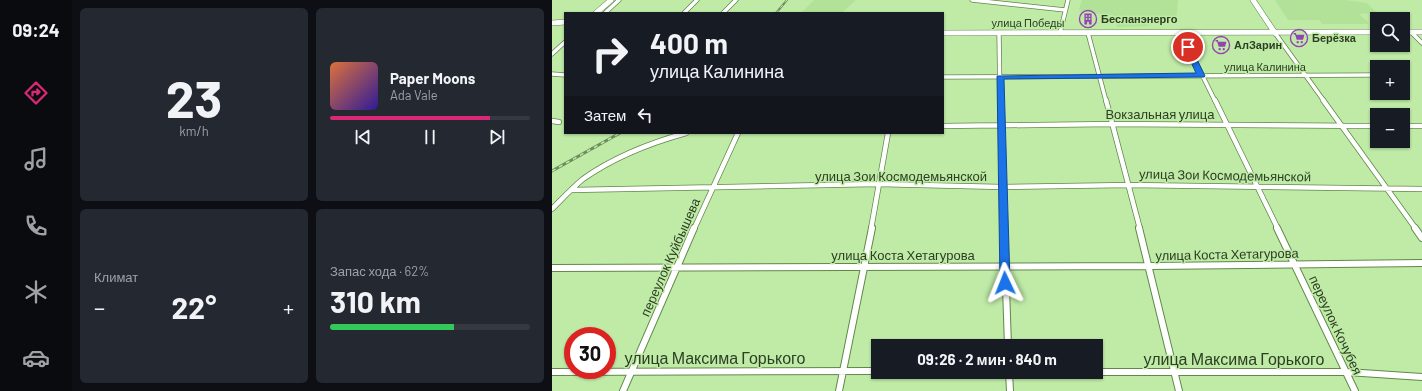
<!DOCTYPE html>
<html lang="ru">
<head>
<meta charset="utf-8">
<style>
  :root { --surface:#171b24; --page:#242831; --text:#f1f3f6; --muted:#9ea1a6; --line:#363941; --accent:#db2777 }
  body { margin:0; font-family:Barlow,sans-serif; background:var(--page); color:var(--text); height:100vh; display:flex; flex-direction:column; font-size:15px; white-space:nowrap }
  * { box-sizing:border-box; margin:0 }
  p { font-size:13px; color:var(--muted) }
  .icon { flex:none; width:22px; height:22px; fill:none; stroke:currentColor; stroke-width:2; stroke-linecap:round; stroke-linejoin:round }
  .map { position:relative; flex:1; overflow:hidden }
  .details { display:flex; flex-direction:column; gap:8px; padding:8px; background:#0d0f14; width:480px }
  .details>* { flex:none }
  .top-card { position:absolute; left:12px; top:12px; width:380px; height:122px; border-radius:0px; box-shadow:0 1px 3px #0004; background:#171b24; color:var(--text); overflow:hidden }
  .controls { position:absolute; left:818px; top:12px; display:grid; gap:8px }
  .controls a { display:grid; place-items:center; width:40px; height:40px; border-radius:0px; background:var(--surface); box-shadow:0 1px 3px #0004; font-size:20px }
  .speed { position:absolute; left:12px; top:327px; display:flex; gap:8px; font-size:20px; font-weight:700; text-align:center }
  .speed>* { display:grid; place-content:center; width:52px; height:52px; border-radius:50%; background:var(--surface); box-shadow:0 1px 3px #0004; line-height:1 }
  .speed .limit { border:6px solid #d22; background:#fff; color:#111 }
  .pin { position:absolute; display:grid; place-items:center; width:34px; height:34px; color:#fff; margin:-17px; border:2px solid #fff; border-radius:50%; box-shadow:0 1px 4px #0007 }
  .me { position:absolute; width:44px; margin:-22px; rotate:358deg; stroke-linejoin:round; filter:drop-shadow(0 0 3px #0008) }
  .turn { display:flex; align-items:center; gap:14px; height:84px; padding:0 20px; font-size:18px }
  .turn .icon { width:52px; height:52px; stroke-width:2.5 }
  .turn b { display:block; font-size:28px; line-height:34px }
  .then { display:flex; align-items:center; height:38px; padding:0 20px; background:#0003; gap:8px; font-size:15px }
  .big { font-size:30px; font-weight:700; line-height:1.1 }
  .details .card { flex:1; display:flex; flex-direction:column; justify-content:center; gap:6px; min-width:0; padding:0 14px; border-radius:6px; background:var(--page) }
  .details .dial { align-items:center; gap:0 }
  .dial b { font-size:52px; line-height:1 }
  .song { display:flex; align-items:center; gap:12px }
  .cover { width:48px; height:48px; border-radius:6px; background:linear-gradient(135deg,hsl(20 70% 55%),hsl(250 70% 35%)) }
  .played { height:4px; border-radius:2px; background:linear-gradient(90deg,var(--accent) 80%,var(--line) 80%) }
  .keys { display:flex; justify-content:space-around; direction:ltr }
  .heat { display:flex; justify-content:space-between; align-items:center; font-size:22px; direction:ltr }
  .charge { height:6px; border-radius:3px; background:linear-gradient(90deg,#34c759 62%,var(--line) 0) }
  .details .tiles { flex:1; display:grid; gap:8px; grid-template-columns:repeat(2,1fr) }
  .trip { position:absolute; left:319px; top:339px; width:232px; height:40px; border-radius:0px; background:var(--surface); box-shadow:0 1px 3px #0004; font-weight:700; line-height:40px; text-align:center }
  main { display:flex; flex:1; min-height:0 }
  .menu { display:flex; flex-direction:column; width:72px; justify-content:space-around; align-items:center; background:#090b0e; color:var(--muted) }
  .menu .icon { width:28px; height:28px }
  .menu .on { color:var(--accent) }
  .menu b { font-size:18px; color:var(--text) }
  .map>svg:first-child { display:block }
</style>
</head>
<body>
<main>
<nav class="menu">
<b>09:24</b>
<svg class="icon on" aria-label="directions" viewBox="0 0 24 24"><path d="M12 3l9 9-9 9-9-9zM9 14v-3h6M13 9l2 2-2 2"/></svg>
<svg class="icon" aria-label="music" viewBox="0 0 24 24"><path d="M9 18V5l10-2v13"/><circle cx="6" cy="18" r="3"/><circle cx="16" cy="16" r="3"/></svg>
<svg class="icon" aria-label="phone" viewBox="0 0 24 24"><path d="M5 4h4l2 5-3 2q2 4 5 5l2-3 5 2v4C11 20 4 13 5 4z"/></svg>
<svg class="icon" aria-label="climate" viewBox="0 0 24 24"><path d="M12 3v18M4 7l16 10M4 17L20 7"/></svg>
<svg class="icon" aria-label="car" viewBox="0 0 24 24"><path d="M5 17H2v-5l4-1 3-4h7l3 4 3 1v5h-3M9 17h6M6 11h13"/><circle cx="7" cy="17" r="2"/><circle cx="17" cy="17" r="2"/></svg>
</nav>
<section class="details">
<div class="tiles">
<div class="card dial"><b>23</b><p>km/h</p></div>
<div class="card">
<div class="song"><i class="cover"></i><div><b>Paper Moons</b><p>Ada Vale</p></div></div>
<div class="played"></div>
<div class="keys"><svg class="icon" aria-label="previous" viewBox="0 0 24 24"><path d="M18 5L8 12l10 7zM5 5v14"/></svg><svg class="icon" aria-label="pause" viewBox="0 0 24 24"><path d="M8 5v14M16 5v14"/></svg><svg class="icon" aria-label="next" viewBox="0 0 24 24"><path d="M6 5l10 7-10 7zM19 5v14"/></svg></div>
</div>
<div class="card"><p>Климат</p>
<div class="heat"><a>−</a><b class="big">22°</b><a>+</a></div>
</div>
<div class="card"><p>Запас хода · 62%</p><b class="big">310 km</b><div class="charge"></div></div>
</div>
</section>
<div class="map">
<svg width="870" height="391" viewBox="0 0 870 391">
  <rect width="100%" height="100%" fill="#bfeba7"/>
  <!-- built -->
  <path fill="#b1e298" d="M262 0H304L290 13H249Z
    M530 0H626L624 22H594L597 26 565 27 561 15 529 12 527 9Z
    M723 0H793L815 3 825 13 807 14 817 23 816 24H770L767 20H736Z"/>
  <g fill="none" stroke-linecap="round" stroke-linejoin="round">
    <!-- street-far2 casing -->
    <g stroke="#608849" stroke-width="5">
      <path id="street-far2" d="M420 0 513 10
        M53 13 67 0
        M132 13 145 0
        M171 13 184 0
        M629 32 663 101
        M859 32 870 43
        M447 33 448 101
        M508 33 516 0
        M536 33 554 101
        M723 33 772 101
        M0 54 13 42
        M0 74 13 75
        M391 77 820 75"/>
    </g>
    <!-- street-far1 casing -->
    <g stroke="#608849" stroke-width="6">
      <path id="street-far1" d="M448 100 452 229
        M554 100 588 229
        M663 100 726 229
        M771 100 864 229
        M0 121 7 122
        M391 126 561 124 825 126
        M851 126H870
        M20 190 326 184 450 187 577 185 870 189
        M0 209C10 199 20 188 31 179 62 157 98 143 134 133
        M142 229 186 133
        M319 229 336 133"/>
    </g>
    <!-- street casing -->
    <g stroke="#608849" stroke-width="8">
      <path id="street" d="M452 228 456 346
        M587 228 627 391
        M725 228 803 391
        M863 228 870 238
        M0 268 598 266 870 263
        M0 372 326 371
        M457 372 458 391
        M517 372H795L870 377
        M71 391 142 228
        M287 391 320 228"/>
    </g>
    <!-- secondary casing -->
    <g stroke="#608849" stroke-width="6">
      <path id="secondary" d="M701 0 723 33
        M44 13 59 0
        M0 23 13 22
        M851 32H870
        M391 33 825 32"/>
    </g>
    <!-- street-far2 -->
    <use href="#street-far2" stroke="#fff" stroke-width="3.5"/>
    <!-- street-far1 -->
    <use href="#street-far1" stroke="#fff" stroke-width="4.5"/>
    <!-- street -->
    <use href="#street" stroke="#fff" stroke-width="6"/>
    <!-- secondary -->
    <use href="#secondary" stroke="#fff" stroke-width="5"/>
    <!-- rail-far1 casing -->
    <g stroke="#6e8b5e" stroke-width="2">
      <path id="rail-far1" d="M224 13 235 0"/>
    </g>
    <!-- rail casing -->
    <g stroke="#6e8b5e" stroke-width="3">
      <path id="rail" d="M0 171 68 133"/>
    </g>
    <!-- rail-far1 -->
    <use href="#rail-far1" stroke="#bfeba7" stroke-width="1" stroke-dasharray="3.5" stroke-linecap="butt"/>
    <!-- rail -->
    <use href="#rail" stroke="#bfeba7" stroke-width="1.5" stroke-dasharray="4" stroke-linecap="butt"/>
  </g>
  <!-- route -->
  <path fill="#1a73e8" stroke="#114b97" d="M633 45 639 47 653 76 652 77 452 79 458 283 457 286 453 287 449 286 448 283 445 76 644 73 632 47Z"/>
  <!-- icons -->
  <defs>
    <g id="building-ring" transform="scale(0.9)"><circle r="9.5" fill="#bfeba7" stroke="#9343b2" stroke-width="1.5"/><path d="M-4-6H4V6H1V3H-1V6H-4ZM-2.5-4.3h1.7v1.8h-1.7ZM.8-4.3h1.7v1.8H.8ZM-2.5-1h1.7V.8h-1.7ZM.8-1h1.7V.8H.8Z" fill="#9343b2"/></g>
    <g id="supermarket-ring" transform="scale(0.9)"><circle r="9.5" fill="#bfeba7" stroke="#9343b2" stroke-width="1.5"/><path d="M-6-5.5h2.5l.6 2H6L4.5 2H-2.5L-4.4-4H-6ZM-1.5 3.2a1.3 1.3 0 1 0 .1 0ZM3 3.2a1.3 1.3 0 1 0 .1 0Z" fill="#9343b2"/></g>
  </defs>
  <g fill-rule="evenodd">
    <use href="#building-ring" x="536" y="19"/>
    <use href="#supermarket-ring" x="747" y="38"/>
    <use href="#supermarket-ring" x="669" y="45"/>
  </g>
  <g text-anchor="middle" stroke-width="3" stroke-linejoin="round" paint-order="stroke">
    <!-- far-poi labels -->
    <g font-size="11" font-weight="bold" fill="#2d3e23" stroke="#bfeba7" text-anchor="start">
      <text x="549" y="23">Бесланэнерго</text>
      <text x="760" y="42">Берёзка</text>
      <text x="682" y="49">АлЗарин</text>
    </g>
    <!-- far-street labels -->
    <g font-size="11" fill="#2d3e23" stroke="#bfeba7">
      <text x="476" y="27">улица Победы</text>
      <text x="713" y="71">улица Калинина</text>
    </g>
    <!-- street labels -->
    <g font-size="13" fill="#2d3e23" stroke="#bfeba7">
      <text x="608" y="119">Вокзальная улица</text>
      <text transform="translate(673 175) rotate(1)" y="5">улица Зои Космодемьянской</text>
      <text x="349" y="181">улица Зои Космодемьянской</text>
      <text transform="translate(675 254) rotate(-1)" y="5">улица Коста Хетагурова</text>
      <text x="351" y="260">улица Коста Хетагурова</text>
      <text transform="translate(118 257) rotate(-66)" y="5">переулок Куйбышева</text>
      <text transform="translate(784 325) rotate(65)" y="5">переулок Кочубея</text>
    </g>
    <!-- near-street labels -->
    <g font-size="16" fill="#2d3e23" stroke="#bfeba7">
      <text x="163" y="364">улица Максима Горького</text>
      <text x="682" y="365">улица Максима Горького</text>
    </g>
  </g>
</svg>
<div class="controls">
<a><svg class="icon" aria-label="search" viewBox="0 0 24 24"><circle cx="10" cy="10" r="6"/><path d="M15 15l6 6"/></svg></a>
<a>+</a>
<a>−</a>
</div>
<div class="speed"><div class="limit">30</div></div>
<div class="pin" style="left:636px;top:47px;background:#d93025"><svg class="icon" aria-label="arrive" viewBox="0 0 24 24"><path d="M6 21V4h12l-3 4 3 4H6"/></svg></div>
<svg class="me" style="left:453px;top:283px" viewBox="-20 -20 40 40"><path d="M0-17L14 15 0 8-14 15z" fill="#1a73e8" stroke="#fff" stroke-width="4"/></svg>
<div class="trip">09:26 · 2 мин · 840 m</div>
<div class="top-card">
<div class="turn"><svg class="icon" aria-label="right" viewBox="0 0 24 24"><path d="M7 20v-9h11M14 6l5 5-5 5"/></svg><div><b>400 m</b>улица Калинина</div></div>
<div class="then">Затем<svg class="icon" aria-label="left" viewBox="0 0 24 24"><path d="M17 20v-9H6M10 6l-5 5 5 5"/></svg></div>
</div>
</div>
</main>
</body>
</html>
